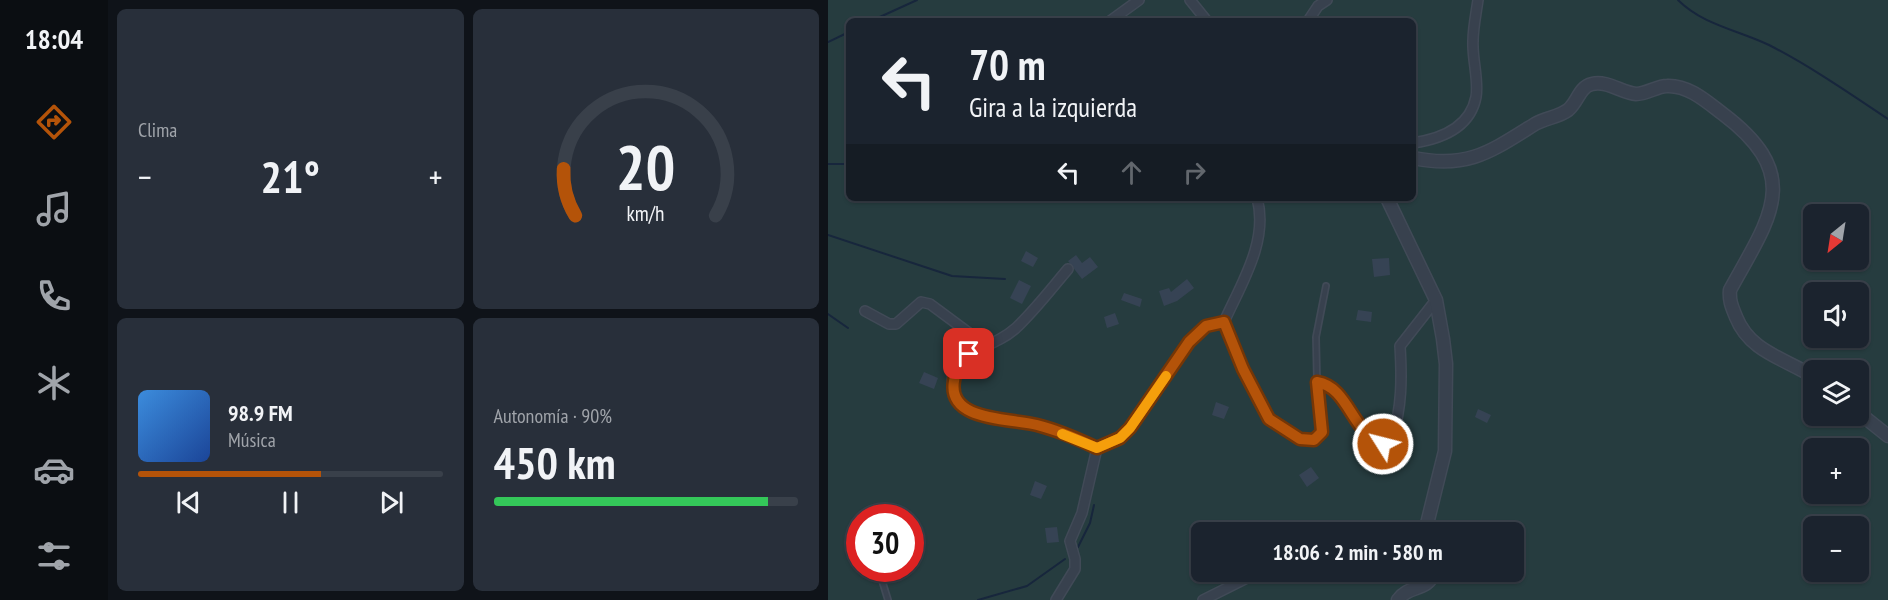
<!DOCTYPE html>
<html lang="es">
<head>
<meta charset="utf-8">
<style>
  :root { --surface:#1b232e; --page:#282f3a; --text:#f1f3f6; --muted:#a0a4aa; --line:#39404a; --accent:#b45309 }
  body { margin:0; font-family:"PT Sans Narrow",sans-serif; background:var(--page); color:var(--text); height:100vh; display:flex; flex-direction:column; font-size:22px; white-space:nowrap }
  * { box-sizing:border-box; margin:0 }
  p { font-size:20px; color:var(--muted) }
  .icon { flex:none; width:33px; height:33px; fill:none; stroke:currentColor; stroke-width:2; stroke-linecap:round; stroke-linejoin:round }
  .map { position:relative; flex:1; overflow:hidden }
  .sheet { display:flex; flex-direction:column; gap:9px; padding:9px; background:#0f1319; width:720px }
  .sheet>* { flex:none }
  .hud { position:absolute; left:18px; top:18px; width:570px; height:183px; border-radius:9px; box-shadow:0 2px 4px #0004,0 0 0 2px var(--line); background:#1b232e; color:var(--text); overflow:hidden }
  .needle { width:39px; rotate:210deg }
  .buttons { position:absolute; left:975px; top:204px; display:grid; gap:12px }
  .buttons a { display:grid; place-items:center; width:66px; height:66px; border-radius:9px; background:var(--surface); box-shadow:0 2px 4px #0004,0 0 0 2px var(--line); font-size:30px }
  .speed { position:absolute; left:18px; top:504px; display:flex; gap:12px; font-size:30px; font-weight:700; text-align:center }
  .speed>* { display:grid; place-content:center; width:78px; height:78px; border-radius:50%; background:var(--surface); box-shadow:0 2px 4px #0004,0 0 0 2px var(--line); line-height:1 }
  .speed .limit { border:9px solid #d22; background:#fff; color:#111 }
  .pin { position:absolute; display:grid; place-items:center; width:51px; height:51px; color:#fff; margin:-26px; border-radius:12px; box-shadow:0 3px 9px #0006 }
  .me { position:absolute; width:66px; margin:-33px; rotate:306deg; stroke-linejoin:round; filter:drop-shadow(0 0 4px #0008) }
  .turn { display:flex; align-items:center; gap:21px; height:126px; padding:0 24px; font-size:27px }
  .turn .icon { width:78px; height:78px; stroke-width:2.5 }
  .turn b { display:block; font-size:42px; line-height:51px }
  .lanes { display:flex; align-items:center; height:57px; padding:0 24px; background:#0003; justify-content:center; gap:30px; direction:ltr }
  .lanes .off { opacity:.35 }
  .big { font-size:45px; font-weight:600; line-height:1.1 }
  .sheet .tile { flex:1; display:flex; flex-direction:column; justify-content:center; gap:9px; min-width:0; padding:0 21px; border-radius:9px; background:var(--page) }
  .sheet .dial { align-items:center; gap:0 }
  .dial svg { height:156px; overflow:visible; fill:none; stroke:var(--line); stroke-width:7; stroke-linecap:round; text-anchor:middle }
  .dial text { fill:var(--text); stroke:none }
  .song { display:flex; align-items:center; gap:18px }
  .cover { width:72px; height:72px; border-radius:9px; background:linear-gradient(135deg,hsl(210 70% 55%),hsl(220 70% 35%)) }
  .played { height:6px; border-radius:3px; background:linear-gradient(90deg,var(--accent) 60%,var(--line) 60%) }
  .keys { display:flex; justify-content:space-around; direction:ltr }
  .heat { display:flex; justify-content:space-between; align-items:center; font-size:33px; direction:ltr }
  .charge { height:9px; border-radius:4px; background:linear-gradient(90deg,#34c759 90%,var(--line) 0) }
  .sheet .tiles { flex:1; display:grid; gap:9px; grid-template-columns:repeat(2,1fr) }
  .trip { position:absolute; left:363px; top:522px; width:333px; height:60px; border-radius:9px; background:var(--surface); box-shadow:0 2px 4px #0004,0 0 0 2px var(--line); font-weight:600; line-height:60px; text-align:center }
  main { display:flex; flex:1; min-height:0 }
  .tab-bar { display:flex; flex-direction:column; width:108px; justify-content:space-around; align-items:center; background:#0b0e12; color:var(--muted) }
  .tab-bar .icon { width:42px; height:42px }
  .tab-bar .active { color:var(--accent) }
  .tab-bar b { font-size:27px; color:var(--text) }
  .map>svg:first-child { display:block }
</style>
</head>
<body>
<main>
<nav class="tab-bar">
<b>18:04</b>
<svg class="icon active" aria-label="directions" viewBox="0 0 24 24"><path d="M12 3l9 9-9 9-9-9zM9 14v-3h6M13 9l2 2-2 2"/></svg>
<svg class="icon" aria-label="music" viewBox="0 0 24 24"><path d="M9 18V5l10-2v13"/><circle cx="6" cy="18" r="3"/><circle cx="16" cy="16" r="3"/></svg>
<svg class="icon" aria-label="phone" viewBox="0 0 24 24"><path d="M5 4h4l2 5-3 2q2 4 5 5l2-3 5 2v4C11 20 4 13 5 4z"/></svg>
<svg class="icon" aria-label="climate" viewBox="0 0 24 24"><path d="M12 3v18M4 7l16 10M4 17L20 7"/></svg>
<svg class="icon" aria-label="car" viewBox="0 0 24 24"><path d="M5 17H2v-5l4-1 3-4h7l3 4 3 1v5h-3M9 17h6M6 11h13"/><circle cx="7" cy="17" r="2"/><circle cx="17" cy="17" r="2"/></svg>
<svg class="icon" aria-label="filters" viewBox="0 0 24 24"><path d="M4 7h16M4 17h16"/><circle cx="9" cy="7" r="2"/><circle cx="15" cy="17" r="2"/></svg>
</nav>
<section class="sheet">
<div class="tiles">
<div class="tile"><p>Clima</p>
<div class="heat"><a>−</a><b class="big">21°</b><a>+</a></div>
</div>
<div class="tile dial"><svg viewBox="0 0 100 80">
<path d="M14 69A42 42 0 1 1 86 69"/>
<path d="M14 69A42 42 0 0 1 8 45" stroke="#b45309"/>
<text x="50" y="56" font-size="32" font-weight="700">20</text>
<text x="50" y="72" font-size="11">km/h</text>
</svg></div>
<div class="tile">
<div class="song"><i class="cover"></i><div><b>98.9 FM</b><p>Música</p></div></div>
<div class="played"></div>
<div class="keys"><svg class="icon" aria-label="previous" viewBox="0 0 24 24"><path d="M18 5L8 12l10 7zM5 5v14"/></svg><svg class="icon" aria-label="pause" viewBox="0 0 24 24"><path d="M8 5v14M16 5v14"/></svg><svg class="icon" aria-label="next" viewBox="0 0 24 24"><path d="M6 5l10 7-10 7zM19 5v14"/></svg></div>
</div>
<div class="tile"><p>Autonomía · 90%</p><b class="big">450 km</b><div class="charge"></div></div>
</div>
</section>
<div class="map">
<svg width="1060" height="600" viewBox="0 0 1060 600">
  <rect width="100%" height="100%" fill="#242f3e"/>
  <!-- green -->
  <path fill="#263c3f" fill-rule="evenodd" d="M0 0H1060V600H0ZM21 21H585V198H21ZM986 214H1030V260H986ZM986 292H1030V338H986ZM986 370H1030V416H986ZM986 448H1030V494H986ZM32 518H82V568H32ZM986 526H1030V572H986ZM374 532H686V572H374Z"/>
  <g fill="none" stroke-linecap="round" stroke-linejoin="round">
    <!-- stream -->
    <path stroke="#17263c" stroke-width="2" d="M850 0C875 25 910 30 941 45 982 66 1021 93 1060 119
      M43 21 89 0
      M0 42 21 32
      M0 164H21
      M0 235 124 276 177 279
      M0 314 20 328
      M250 547 262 523 266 505
      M150 600 199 586 237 559"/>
  </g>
  <!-- building -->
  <path fill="#364354" d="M198 251 210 258 205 267 193 261Z
    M248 255 254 263 262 257 270 267 254 279 240 261Z
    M561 258 562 275 546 277 544 259Z
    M359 279 366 288 349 301 336 306 331 291 341 288 343 292Z
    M191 280 203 286 194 304 182 298Z
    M296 293 314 299 312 307 293 300Z
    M530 310 544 312 543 322 528 320Z
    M287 313 291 324 279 328 276 317Z
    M96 372 110 378 106 389 91 383Z
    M388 402 401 407 396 419 384 415Z
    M650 409 663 415 659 423 647 417Z
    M483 467 491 478 479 487 471 475Z
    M207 481 219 486 213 499 202 495Z
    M229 527 231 542 219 543 217 528Z"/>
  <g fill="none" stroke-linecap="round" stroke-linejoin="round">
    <!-- service casing -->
    <g stroke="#414a57" stroke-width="8">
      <path id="service" d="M489 381 488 337 498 286
        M52 574 60 600"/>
    </g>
    <!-- minor casing -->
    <g stroke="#414a57" stroke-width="12">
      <path id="minor" d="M362 0 379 21
        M282 21 311 0
        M480 21 490 6 499 0
        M585 143C612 139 642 128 648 97 651 80 644 59 645 41 645 28 648 14 650 0
        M429 198C441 241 413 284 396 322L415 369 441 419 472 439 486 440 494 432 489 382C521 386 524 434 555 444L564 439C574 407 574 379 572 346L608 300
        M240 269C223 289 207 310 188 328 172 342 157 345 140 354 114 370 122 405 150 415 169 421 190 420 209 425 229 430 250 439 269 448
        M37 311 61 324H68L93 302 102 304 160 347
        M269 448 292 438 302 428 361 342 378 326 396 322
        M228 600 247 569V559L242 541 254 513 269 448
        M375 600 431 572"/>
    </g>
    <!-- tertiary casing -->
    <g stroke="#414a57" stroke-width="15">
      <path id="tertiary" d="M585 158C640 169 662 152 707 124 717 118 731 117 740 110 750 102 751 87 764 84 779 80 794 93 808 94 819 94 829 86 839 86 861 85 879 102 895 114 977 176 942 217 902 290 901 301 904 307 908 317 922 352 956 358 986 377
        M559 198 608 300 615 339 618 364 617 451 597 532
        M1030 412 1060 436
        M570 600C581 584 600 592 606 572"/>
    </g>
    <!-- service -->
    <use href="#service" stroke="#38414e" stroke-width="4.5"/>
    <!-- minor -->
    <use href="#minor" stroke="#38414e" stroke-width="9"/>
    <!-- tertiary -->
    <use href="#tertiary" stroke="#38414e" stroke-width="12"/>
  </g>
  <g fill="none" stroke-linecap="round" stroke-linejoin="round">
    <!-- route casing -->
    <g stroke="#753606" stroke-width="15">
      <path id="route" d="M141 354C131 362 128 369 126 381 119 422 183 418 209 425 229 430 250 439 269 448L292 438 302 428 361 342 378 326 396 322 415 369 441 419 472 439 486 440 494 432 489 382C521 387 524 434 555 444"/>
    </g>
    <!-- route -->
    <use href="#route" stroke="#b45309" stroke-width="10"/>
    <!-- slow -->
    <path stroke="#f59e0b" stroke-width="10" d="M234 434 269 448 292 438 302 428 338 376"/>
  </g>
</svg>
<div class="buttons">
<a><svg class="needle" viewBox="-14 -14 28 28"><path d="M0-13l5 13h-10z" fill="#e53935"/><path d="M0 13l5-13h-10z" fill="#a0a4aa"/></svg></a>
<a><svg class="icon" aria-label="sound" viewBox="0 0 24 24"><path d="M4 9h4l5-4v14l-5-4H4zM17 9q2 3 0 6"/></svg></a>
<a><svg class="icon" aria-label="layers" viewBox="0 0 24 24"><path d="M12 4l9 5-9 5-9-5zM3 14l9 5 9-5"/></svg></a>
<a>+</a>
<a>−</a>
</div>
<div class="speed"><div class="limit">30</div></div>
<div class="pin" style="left:141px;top:354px;background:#d93025"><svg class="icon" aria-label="arrive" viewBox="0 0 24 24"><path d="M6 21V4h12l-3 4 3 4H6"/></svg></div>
<svg class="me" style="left:555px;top:444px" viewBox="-20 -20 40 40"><circle r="17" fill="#b45309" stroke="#fff" stroke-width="3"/><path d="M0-11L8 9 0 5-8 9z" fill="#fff"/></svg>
<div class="trip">18:06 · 2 min · 580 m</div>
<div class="hud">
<div class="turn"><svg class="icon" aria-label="left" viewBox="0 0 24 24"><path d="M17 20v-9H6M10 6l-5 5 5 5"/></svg><div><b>70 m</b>Gira a la izquierda</div></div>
<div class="lanes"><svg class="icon" aria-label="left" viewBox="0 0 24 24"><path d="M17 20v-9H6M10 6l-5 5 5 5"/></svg><svg class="icon off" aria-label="ahead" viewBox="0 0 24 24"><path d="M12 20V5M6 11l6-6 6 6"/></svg><svg class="icon off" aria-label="right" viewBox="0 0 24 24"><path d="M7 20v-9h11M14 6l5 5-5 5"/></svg></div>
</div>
</div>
</main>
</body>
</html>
